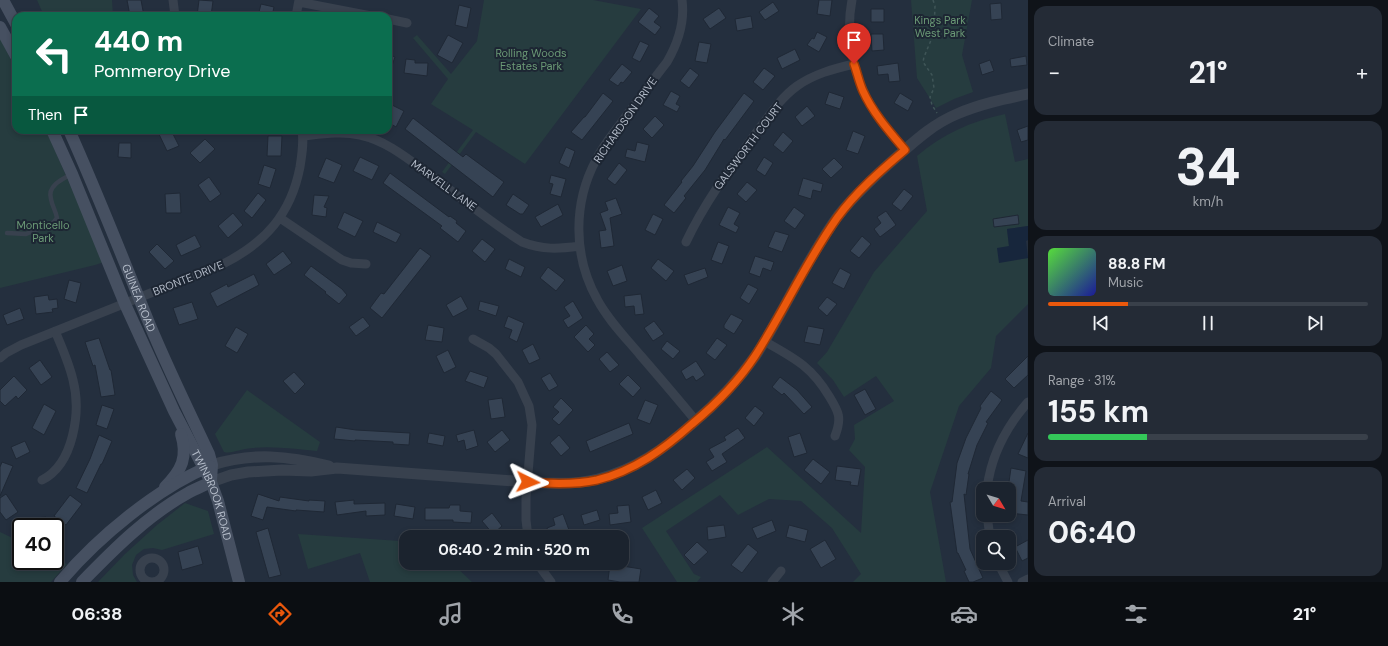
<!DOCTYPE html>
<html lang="en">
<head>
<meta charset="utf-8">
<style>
  :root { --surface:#1b232e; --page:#242b36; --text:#f1f3f6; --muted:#a0a4aa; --line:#39404a; --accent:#ea580c }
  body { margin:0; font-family:"DM Sans",sans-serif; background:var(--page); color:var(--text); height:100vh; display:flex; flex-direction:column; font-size:15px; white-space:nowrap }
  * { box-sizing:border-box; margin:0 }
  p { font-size:13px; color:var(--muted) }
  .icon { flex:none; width:22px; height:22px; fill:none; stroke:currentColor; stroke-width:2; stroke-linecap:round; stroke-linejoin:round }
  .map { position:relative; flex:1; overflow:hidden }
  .drawer { display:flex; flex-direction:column; gap:6px; padding:6px; background:#0f1319; width:360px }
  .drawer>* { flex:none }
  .guide { position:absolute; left:12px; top:12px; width:380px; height:122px; border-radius:12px; box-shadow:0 2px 6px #0003,0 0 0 1px var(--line); background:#0b6e4f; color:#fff; overflow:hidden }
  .needle { width:26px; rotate:128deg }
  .fabs { position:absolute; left:976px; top:482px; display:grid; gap:8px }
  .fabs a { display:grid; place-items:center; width:40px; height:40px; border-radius:8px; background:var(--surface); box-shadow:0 2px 6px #0003,0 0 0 1px var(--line); font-size:20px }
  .speed { position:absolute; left:12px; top:518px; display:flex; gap:8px; font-size:20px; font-weight:700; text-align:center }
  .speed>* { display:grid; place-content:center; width:52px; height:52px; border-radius:50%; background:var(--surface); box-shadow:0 2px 6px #0003,0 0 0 1px var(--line); line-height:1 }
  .speed .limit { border:2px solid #111; border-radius:6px; background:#fff; color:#111 }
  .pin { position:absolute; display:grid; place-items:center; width:34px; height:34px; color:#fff; margin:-41px -17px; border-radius:50% 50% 50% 0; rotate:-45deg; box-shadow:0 0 4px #0007 }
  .pin .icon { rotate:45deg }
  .me { position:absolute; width:44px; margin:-22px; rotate:93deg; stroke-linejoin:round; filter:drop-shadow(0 0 3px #0008) }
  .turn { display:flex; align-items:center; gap:14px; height:84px; padding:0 16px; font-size:18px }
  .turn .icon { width:52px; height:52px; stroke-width:2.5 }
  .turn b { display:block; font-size:28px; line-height:34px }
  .then { display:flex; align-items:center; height:38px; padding:0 16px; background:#0003; gap:8px; font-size:15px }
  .big { font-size:30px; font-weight:700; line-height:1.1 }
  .drawer .card { flex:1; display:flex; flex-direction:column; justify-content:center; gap:6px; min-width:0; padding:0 14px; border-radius:12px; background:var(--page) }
  .drawer .dial { align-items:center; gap:0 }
  .dial b { font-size:52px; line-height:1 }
  .song { display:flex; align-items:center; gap:12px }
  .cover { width:48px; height:48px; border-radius:6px; background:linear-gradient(135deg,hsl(110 70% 55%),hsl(240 70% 35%)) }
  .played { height:4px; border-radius:2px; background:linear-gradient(90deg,var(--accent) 25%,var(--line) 25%) }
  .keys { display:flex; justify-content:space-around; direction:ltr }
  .heat { display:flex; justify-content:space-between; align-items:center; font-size:22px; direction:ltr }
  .charge { height:6px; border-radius:3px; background:linear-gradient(90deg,#34c759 31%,var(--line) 0) }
  .trip { position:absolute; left:399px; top:530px; width:230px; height:40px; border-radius:12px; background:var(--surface); box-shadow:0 2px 6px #0003,0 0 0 1px var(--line); font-weight:700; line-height:40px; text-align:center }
  .menu { display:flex; height:64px; justify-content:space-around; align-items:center; background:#0b0e12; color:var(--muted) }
  .menu .icon { width:28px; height:28px }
  .menu .active { color:var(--accent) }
  .menu b { font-size:18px; color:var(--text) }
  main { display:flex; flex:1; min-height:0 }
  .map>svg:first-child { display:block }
</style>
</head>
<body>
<main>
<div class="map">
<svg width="1028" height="582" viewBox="0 0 1028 582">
  <rect width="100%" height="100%" fill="#242f3e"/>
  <!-- green -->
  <path fill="#263c3f" d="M37 0H112L113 16H44Z
    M484 0H593L641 9 525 164 476 132 445 174 442 172 473 130 431 104 448 79 413 38 417 35 451 74 477 41Z
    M911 0H972L962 55 973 92 954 99 936 108 917 78Z
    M0 38 16 69V130H46L104 262 95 265 0 288Z
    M1005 114 1015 162 1028 159V226L1007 229 1009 246 999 262 1028 258V304L996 336 991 368 959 406 930 492 946 582H853L861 574 832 528 801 501 769 499 738 515 720 495 666 531 694 574 701 577 697 582H677L642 528 767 447 861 533 865 467 849 450 855 439 854 425 894 401 876 376 844 397 833 380 817 363 827 352 874 272 927 211 917 156C942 134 972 121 1005 114Z
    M247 390 320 442 317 451C293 449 269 445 245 449 238 450 231 454 224 452L215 434Z
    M185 503 208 511 214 534 162 550 153 548 144 549 136 555 132 565 133 575 137 582H98L125 554 157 525Z
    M0 532 21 542V561H55V558L67 564 51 582H0Z
    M298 534 400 541 406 539V563H452L472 582H370L360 553 308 569Z"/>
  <!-- water -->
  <path fill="#17263c" d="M1028 226V240L1026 241 1028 258 999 263 997 248 1009 246 1007 229Z"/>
  <!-- building -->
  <path fill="#364354" stroke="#1f2835" d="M127 0H141L144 16H130Z
    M199 0 213 1 211 16H197Z
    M819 0H832L830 16 817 14Z
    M773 2 779 11 765 20 759 12Z
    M1001 3 1002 19 991 20 990 4Z
    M261 4 274 7 272 16H258Z
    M459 5 471 8 467 28 455 25Z
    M649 8 659 16 654 22 661 27 655 35 638 22Z
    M719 8 726 18 710 29 703 19Z
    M871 9H884V22H871Z
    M751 16 753 28 737 31 735 19Z
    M817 32 827 37 819 52 807 45 812 38 814 39Z
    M871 34H883L884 50 872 51Z
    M448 35 463 43 452 63 437 55Z
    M640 41 649 45 640 62 632 58Z
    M699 42 711 44 707 63 695 61Z
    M795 49 800 60 782 69 777 58Z
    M388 54 395 57 389 74H388Z
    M1026 56 1027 65 1011 67 1010 59Z
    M406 59 415 60V63H428L427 76 404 73Z
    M990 60 994 71 982 75 979 64Z
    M898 63 900 81 889 82 888 74 878 75 877 66Z
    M622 64 632 72 623 83 621 82 618 86 609 80Z
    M690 68 699 75 689 88 680 81Z
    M764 68 775 76 763 90 753 82Z
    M671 91 680 96 676 104 680 106 677 112 663 105Z
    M829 92 844 97 840 109 825 104Z
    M603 93 613 101 582 140 571 132 584 117H585Z
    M744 93 754 101 725 140 724 139 705 170 684 196 686 198 674 213 664 205 682 182 681 181 693 166 715 132Z
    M900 93 913 101 908 111 894 103Z
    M388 103 404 111 396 127 388 122Z
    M807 106 815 116 802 126 795 117Z
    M655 116 664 125 652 138 643 129Z
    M413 118 463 157 466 154 504 182 493 197 405 129Z
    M1028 126V140L1021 142 1017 130Z
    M157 130H171L179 146 167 151Z
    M853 131 865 136 858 154 846 150Z
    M783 132 793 141 783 153 773 145Z
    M268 136H282L281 156H267Z
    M205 139 215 149 200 163 190 153Z
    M637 142 649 145 645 162 625 157 627 149 635 151Z
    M119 143H131V158L118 157Z
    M566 147 575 151 569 168 559 163Z
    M360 157 379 166 372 180 353 171Z
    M764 157 773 163 765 176 756 170Z
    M326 158 342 165 334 183 318 177Z
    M834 158 843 167 831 178 822 169Z
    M619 163 627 170 615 185 607 179Z
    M264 165 276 169 270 188 258 184Z
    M390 173 449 217 450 216 457 221 456 223 466 231 458 242 440 228 442 226 383 183Z
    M551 175 566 179 561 197 550 194 553 184 549 183Z
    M209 177 221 194 210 202 198 185Z
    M803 178 823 184 821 192 813 190 811 199 798 195Z
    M747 182 757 190 746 202 737 194Z
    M904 189 913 196 901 211 892 204Z
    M180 193 181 213H166L165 194Z
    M258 193 266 200 252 218 244 211Z
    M513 194 529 205 523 214H520L506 205Z
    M314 195 329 196 324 207 327 208 326 217 312 215Z
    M616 198 622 214 610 218 614 246 601 248 599 231 606 230 600 213 608 210 605 202Z
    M558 204 563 215 541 227 535 217Z
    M728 207 740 213 734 224 739 227 736 233 719 225Z
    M794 207 805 215 795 229 784 221Z
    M886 211 896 225 880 237 874 229 881 223 877 217Z
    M344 212 363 221 355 237 337 228Z
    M233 213 243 225 228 238 218 226Z
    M653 214 663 219 655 235 645 230Z
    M1018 215 1019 224 994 227 993 219Z
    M377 222 401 234 396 243 373 232Z
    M775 231 789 235 782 252 768 247Z
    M195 235 201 247 181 256 176 245Z
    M862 236 871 244 859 258 850 251Z
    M482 239 495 249 485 262 472 251Z
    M718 242 729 246 722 264 711 260Z
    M157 244 174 261 165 269 149 252Z
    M420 248 431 256 382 318 370 308 381 293 384 294Z
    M283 251 292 263 274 275 266 264Z
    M755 256 774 262 771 271 763 268 760 277 749 273Z
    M509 259 525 267 521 277 505 269Z
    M658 259 674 271 666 281 651 268Z
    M622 265 627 281 613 286 607 271Z
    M311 266 342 289 347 295 339 304 325 293 326 292 304 275Z
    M548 267 565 280 556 291 540 278Z
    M705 268 708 277 688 285 684 275Z
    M840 268 851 274 844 289 832 283Z
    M254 274 259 285 217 307 210 293 227 284 228 287Z
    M69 280 81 283 76 303 64 299Z
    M748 284 758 289 749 304 740 298Z
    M641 294 644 314 635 315 634 306 625 307 624 296Z
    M48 295 49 300 57 299 58 308 52 309 53 312 36 314 34 297Z
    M461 296 468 309 453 317 446 305Z
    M827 297 837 304 827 316 818 308Z
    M480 301 499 306 496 316 478 310Z
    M573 301 583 318 568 328 563 320 570 316 564 307Z
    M192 302 198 319 179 325 173 308Z
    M20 308 24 319 7 325 3 315Z
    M731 314 743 320 734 334 724 328V325Z
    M508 316 524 323 517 342 509 338 512 330 504 327Z
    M363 317 370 326 356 336 349 327Z
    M654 321 664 334 653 341 644 328Z
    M428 325 444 328 442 342 425 340Z
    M586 325 594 334 589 339 595 345 588 352 574 337Z
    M808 326 824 329 820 345 804 342Z
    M236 327 248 334 237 353 225 346Z
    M99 338 110 370H111L115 395 101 397 95 365 93 366 85 342Z
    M717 338 727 345 715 360 706 353Z
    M667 341 680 351 673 359 661 349Z
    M533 344 540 359 529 364 522 350Z
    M448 350 456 367 444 373 436 356Z
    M607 352 619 365 610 372 599 359Z
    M1028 356V375L1014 388 1005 379Z
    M40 360 52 377 41 385 29 368Z
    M696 361 705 375 696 381 693 376 686 380 681 371Z
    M470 371 488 377 484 388 465 381Z
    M294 372 305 384 295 394 283 381Z
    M550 373 558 386 549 391 541 378Z
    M628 375 641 388 633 397 619 384Z
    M14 376 27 390 18 399 16 396 5 406 0 401V390Z
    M780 377 797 390 812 407 804 414 784 393 782 395 772 387Z
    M865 389 876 409 865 415 854 395Z
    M991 391 1002 400 986 422 988 423 977 445 968 474H969L966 495 964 494 970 549 983 578 973 582H969L964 571 966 570 958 553H957L950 502H952L957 463 966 438 981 408 980 406Z
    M502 398 505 417 491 419 488 400Z
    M561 398 573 410 559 425 552 419 559 412 553 407Z
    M645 400 658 405 650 424 637 419Z
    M44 404 56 411 44 435 32 428Z
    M102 405 114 409 107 429 96 425Z
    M755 406 764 413 754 426 745 418Z
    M629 423 633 434 590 452 586 441Z
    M336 427 356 430 410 433 409 445 393 444V442L355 440V441L334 439Z
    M738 428 745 438 722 454 727 462 712 471 706 462 714 457 709 449 726 440 724 437Z
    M474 430 478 446 466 450 464 440 458 442 456 435Z
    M502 430 510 440 495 452 487 442Z
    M429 433 445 436 443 446 427 443Z
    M800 433 807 453 794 457 788 437Z
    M1028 433V458L1018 454Z
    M99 435 112 441 102 464H101L87 493 76 488 90 459Z
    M559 435 570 448 561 456 550 443Z
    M25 441 30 452 16 459 11 447Z
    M813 459 830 472 821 484 804 470Z
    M2 462 13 466 0 496V467Z
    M837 466 861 469 858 486 850 485 851 482 835 480Z
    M1011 468 1026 471 1021 501 1028 502V515L1009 513V489H1008Z
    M687 469 695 478 682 490 673 480Z
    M656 490 662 503 648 510 642 497Z
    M6 494 18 512 6 520 0 512V498Z
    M258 494 279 501 280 497 309 501V500L325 501 324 512 296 510V511L267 507 263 520 251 516Z
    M70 495 82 504 66 525 54 516Z
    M354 500V504L385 503V515L366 516V511L337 515 335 502Z
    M396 504 415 507 413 519 394 516Z
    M450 505H460V511L472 512 471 523 453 522V520H425V508H449Z
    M629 505 631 522 610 525 609 514 618 513 617 506Z
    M597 510 600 520 584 525 581 515Z
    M492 513 502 526 493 534 482 521Z
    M563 514 569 530 550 537 547 528 555 525 553 518Z
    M46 517 47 527H24V519Z
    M772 520 776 531 757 539 752 528Z
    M724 525 726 537 708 540 707 527Z
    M789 525 808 530 805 542 786 537Z
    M268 528 281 575 269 578 256 532Z
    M825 540 836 559 821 568 810 549Z
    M1028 540V558L1022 561 1015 547Z
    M697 542 708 552 694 565 684 555Z
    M748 544 758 552 742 573 731 565Z
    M198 546 203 564 182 570 178 552Z
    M610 564 641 569 639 582H620L608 580Z"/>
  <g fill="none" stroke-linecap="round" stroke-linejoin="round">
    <!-- path -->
    <path stroke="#3f5557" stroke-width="1.5" stroke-dasharray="3 3" stroke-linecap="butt" d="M933 0 935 6 934 33 924 57 923 62 932 75 934 88 930 97 932 105 937 113"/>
    <!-- service -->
    <path stroke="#38414e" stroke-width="4.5" d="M7 233 26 234 53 223 57 218C56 211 52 206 51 199 47 186 62 179 72 174"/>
    <!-- minor -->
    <path stroke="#38414e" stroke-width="9" d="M173 0 175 16
      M682 0C685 22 678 43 667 62 652 81 638 101 623 120 614 133 603 145 596 160 573 203 573 256 597 299 608 320 626 338 641 356 660 378 678 399 696 421
      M852 0C845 36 853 78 873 109 882 124 894 137 905 150
      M299 2 371 16
      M296 16 299 0
      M388 19 407 23
      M303 136C322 134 341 131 360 135 387 141 407 158 429 174 459 196 490 222 522 242 543 250 558 249 580 246
      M280 218 342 260 351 263 366 264
      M686 242C704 204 728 171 753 137 767 119 779 99 797 86 814 74 833 69 854 64
      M473 339 489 348 496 354 518 382 529 406 532 425 526 498V520L528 537
      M764 341C794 358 811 366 829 396 839 412 842 418 835 436
      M0 358 6 353 21 345 223 264C265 243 291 214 300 167 302 154 304 143 302 130
      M42 480C74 464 81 411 73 380 69 363 62 347 55 331
      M987 489C991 455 1006 427 1028 402
      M987 515 990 537
      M140 570a12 12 0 1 1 24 0a12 12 0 1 1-24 0Z
      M537 563 551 582
      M998 563 1008 582
      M772 582 781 571
      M1022 582 1028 579"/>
    <!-- tertiary -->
    <path stroke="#38414e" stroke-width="11" d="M212 465C253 452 289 456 329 466
      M211 482 231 475 248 472 282 470 311 471 337 468 528 482C551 484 575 485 598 479 635 470 664 449 692 424 716 404 738 381 756 355 785 310 806 260 838 216 856 193 877 174 900 154 917 139 935 123 957 114 980 104 1004 99 1028 94"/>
    <!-- secondary -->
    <g stroke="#465061" stroke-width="12">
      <path d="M3 0 16 24"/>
      <path d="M0 27 16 56"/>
      <path id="s1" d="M52 130 72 174 125 304 174 411 211 482 218 501 239 582"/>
      <path id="s2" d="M69 130C96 190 120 251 145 313 164 361 187 407 209 454L212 465 211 481"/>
      <path d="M165 487C182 470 188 457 181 434"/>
      <path d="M60 582C98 537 156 489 210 466"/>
      <path d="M82 582C114 549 148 515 188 493 195 489 203 486 211 482"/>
    </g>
  </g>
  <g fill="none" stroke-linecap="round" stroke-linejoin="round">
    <!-- route casing -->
    <g stroke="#983908" stroke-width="10">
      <path id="route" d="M528 482C551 484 574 485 597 480 634 471 664 449 692 424 716 404 738 382 755 356 784 311 806 262 837 218 856 192 880 171 905 150 889 131 873 113 863 91 859 82 857 72 854 64"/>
    </g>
    <!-- route -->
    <use href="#route" stroke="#ea580c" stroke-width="7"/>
  </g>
  <g text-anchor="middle" stroke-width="4" stroke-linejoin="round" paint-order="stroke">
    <!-- park labels -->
    <g font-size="11" fill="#6b9a76" stroke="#1d2633">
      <text x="940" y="24">Kings Park<tspan x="940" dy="13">West Park</tspan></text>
      <text x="531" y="57">Rolling Woods<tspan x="531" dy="13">Estates Park</tspan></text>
      <text x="43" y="229">Monticello<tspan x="43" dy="13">Park</tspan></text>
    </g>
    <!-- street labels -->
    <g font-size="11" fill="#b4bcc9" stroke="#1d2633">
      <text transform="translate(625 120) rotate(-55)" y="4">RICHARDSON DRIVE</text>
      <text transform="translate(748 146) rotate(-53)" y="4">GALSWORTH COURT</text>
      <text transform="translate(444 185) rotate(36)" y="4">MARVELL LANE</text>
      <text transform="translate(188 278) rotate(-22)" y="4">BRONTE DRIVE</text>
      <text dy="4" stroke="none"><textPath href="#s2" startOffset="182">GUINEA ROAD</textPath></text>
      <text dy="4" stroke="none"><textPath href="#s1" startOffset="399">TWINBROOK ROAD</textPath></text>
    </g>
  </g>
</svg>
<div class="fabs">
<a><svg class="needle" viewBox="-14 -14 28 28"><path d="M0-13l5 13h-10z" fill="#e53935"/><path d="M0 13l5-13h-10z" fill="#a0a4aa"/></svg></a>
<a><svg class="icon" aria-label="search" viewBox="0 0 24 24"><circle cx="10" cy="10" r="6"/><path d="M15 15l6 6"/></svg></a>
</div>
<div class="speed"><div class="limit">40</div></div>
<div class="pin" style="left:854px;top:64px;background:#d93025"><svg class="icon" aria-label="arrive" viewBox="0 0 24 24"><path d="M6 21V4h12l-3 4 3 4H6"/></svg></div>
<svg class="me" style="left:528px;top:482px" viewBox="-20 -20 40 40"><path d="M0-17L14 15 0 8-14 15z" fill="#ea580c" stroke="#fff" stroke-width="4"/></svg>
<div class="trip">06:40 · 2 min · 520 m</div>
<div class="guide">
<div class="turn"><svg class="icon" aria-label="left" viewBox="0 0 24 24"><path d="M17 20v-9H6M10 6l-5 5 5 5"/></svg><div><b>440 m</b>Pommeroy Drive</div></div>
<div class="then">Then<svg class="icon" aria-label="arrive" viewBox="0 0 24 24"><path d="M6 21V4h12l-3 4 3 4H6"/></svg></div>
</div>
</div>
<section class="drawer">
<div class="card"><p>Climate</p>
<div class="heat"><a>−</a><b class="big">21°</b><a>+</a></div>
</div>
<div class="card dial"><b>34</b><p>km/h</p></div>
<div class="card">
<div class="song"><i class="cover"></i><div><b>88.8 FM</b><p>Music</p></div></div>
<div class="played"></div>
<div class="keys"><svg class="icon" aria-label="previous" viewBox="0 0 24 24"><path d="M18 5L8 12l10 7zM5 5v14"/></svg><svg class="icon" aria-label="pause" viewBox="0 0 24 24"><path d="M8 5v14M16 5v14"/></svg><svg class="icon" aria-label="next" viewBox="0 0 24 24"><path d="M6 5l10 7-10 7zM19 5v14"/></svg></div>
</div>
<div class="card"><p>Range · 31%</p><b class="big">155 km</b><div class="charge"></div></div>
<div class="card"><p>Arrival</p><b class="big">06:40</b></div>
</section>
</main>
<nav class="menu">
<b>06:38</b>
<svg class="icon active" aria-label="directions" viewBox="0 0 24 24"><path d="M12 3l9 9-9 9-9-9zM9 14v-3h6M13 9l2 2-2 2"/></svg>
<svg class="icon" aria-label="music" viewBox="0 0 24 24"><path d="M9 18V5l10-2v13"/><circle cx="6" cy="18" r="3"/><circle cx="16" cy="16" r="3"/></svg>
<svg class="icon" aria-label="phone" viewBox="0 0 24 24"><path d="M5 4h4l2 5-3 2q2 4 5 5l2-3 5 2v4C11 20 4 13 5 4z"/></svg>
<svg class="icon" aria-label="climate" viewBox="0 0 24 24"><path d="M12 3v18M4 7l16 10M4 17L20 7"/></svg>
<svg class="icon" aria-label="car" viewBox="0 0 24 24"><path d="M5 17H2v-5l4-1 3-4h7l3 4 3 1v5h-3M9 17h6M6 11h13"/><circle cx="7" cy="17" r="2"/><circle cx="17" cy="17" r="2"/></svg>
<svg class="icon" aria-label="filters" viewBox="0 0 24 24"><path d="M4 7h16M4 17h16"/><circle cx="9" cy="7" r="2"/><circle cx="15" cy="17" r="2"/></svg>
<b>21°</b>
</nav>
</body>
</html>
